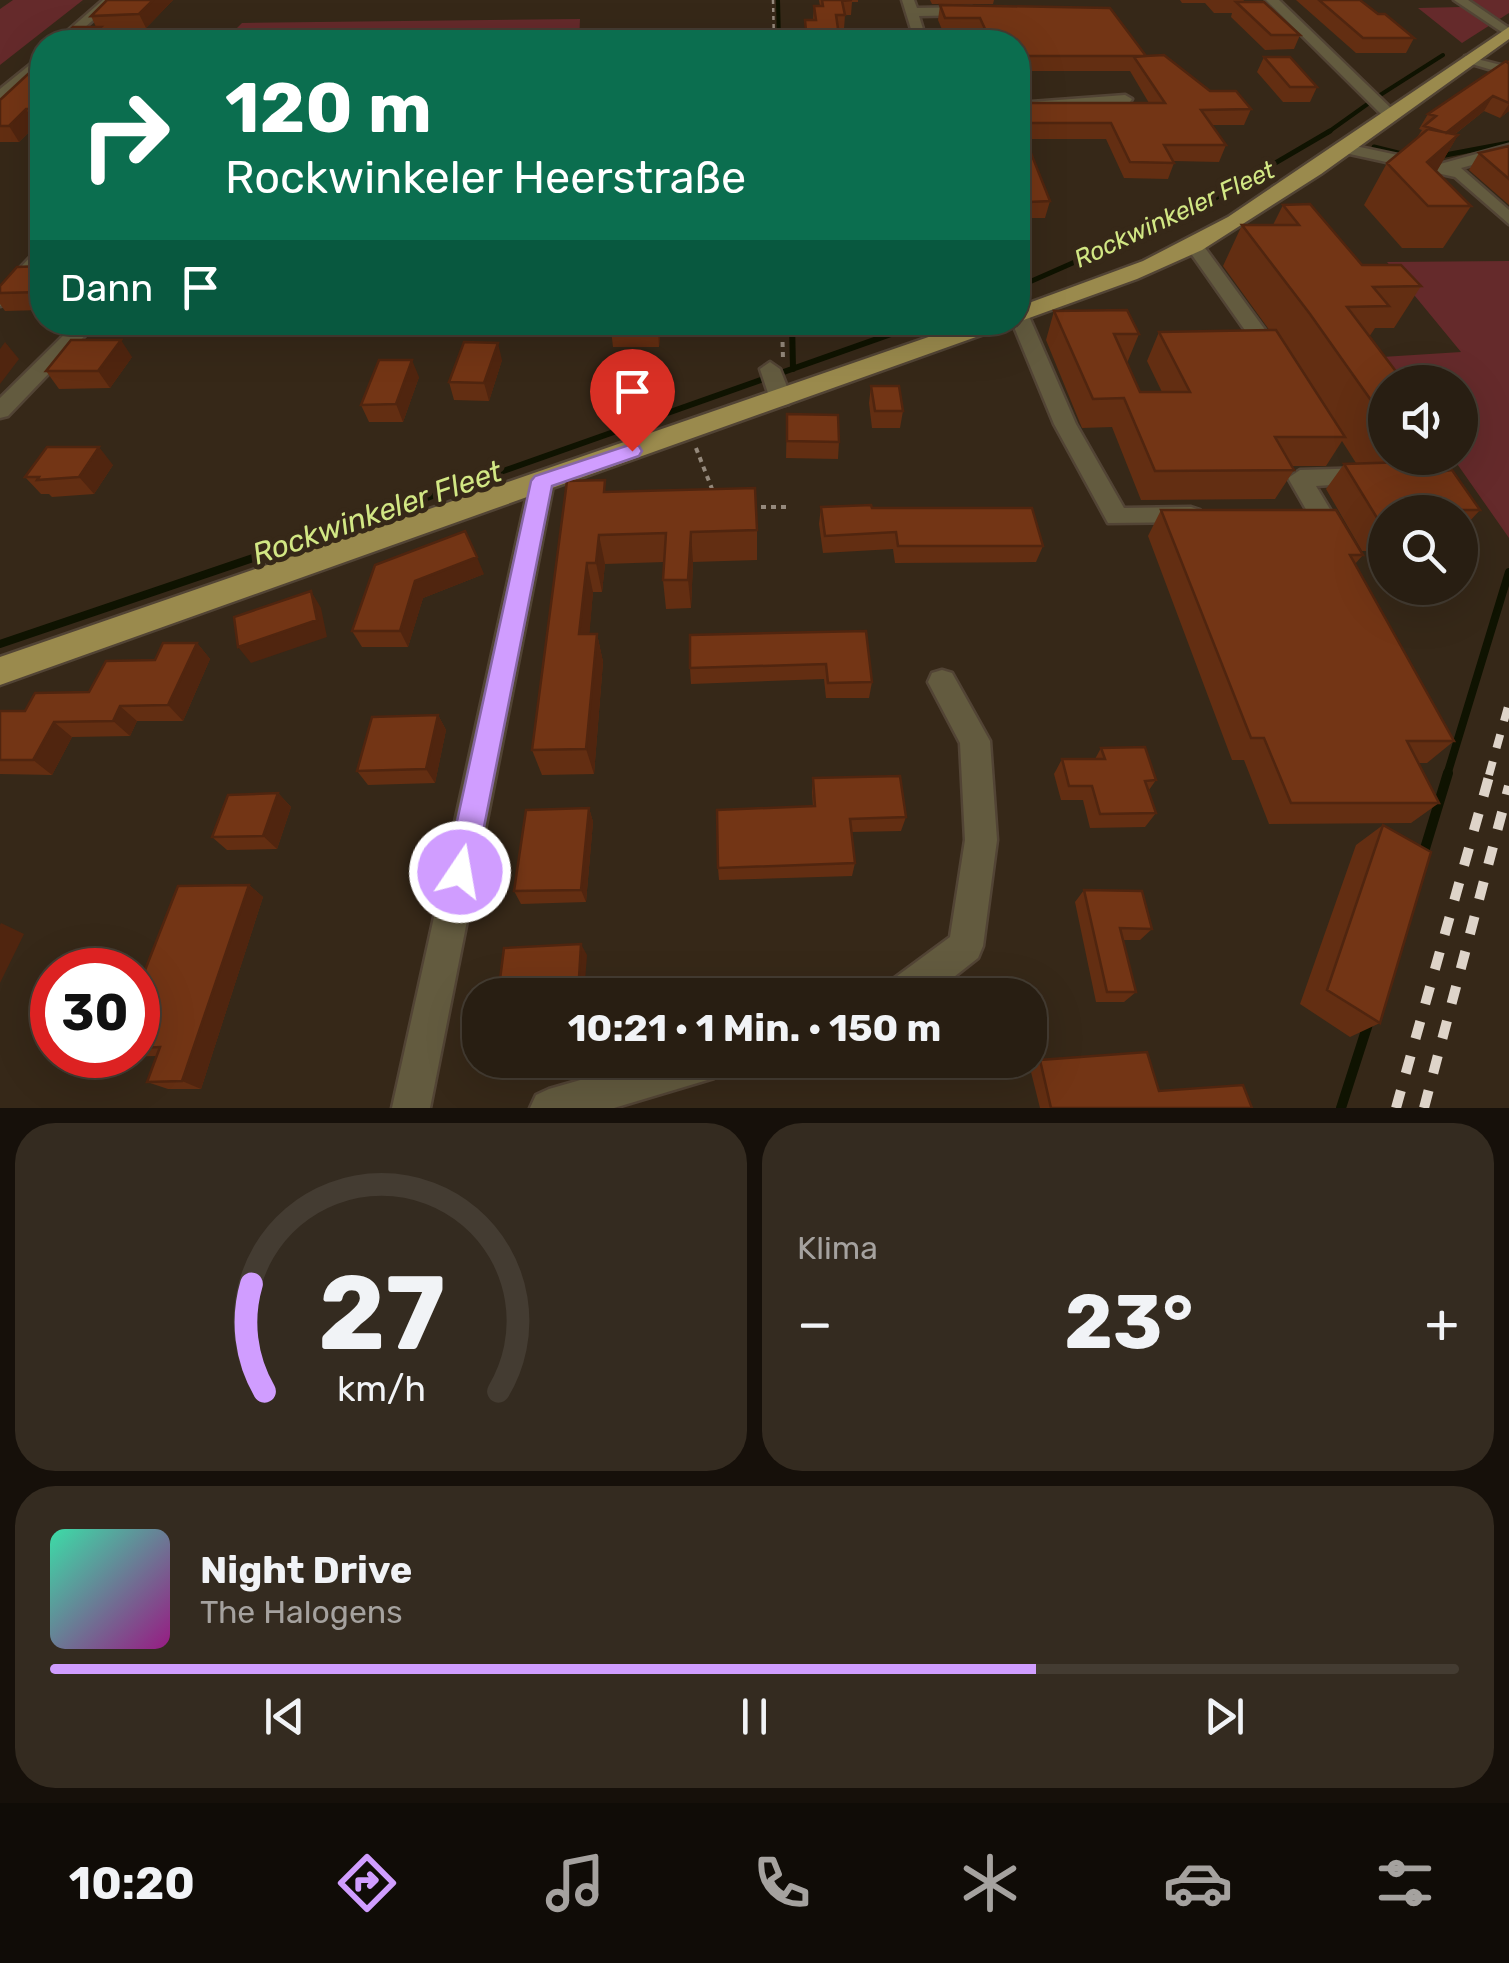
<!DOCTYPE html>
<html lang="de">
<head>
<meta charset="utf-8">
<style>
  :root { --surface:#281e12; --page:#342b20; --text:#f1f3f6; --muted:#a5a29f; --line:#443c32; --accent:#d09dff }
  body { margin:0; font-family:Rubik,sans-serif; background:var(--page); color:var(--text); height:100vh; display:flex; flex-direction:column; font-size:38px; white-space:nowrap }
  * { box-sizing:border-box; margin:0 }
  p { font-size:32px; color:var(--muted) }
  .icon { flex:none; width:55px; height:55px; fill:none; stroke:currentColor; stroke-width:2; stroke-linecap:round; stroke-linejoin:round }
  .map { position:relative; height:1108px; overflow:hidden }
  .side { display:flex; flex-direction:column; gap:15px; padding:15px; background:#16100a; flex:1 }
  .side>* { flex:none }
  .top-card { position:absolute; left:30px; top:30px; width:1000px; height:305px; border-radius:40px; box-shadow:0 10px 40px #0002,0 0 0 2px var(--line); background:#0b6e4f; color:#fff; overflow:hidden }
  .controls { position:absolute; left:1368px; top:365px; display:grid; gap:20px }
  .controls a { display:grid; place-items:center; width:110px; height:110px; border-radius:50%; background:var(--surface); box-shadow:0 10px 40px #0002,0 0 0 2px var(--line); font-size:50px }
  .speed { position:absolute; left:30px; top:948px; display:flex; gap:20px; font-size:50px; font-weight:700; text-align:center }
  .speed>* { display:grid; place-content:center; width:130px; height:130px; border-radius:50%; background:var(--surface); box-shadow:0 10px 40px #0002,0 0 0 2px var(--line); line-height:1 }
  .speed .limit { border:15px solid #d22; background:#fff; color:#111 }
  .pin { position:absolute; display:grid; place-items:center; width:85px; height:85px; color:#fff; margin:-102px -42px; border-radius:50% 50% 50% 0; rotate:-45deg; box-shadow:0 0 10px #0007 }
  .pin .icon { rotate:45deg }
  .me { position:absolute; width:110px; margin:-55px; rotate:12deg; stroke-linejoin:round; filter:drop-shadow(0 0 8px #0008) }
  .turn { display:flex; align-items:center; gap:35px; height:210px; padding:0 30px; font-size:45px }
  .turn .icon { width:130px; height:130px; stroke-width:2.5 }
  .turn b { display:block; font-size:70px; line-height:85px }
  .then { display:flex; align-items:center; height:95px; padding:0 30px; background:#0003; gap:20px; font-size:38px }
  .big { font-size:75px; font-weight:700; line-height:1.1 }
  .side .tile { flex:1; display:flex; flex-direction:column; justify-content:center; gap:15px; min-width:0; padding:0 35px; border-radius:40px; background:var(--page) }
  .side .dial { align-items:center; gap:0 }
  .dial svg { height:260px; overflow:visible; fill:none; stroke:var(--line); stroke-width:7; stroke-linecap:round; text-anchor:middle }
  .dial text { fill:var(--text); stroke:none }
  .song { display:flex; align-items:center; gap:30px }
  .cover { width:120px; height:120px; border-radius:15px; background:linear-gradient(135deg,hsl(160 70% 55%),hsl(310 70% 35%)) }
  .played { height:10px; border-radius:5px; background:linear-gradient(90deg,var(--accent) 70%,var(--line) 70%) }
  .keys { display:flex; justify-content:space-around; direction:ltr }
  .heat { display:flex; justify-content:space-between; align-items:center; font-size:55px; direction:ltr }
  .side .tiles { flex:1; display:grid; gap:15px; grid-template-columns:1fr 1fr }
  .tile:last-child { grid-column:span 2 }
  .trip { position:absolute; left:462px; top:978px; width:585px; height:100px; border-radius:40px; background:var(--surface); box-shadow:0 10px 40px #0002,0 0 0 2px var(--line); font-weight:700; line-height:100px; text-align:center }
  .tabs { display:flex; height:160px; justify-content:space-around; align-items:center; background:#100c07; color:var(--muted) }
  .tabs .icon { width:70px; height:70px }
  .tabs .current { color:var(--accent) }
  .tabs b { font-size:45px; color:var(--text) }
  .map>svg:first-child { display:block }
</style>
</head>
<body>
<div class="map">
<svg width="1509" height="1108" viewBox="0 0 1509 1108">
  <rect width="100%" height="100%" fill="#362818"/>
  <!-- green -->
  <path fill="#652a2b" d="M13 0H83L0 65V9Z
    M1471 0H1509V13L1462 43 1418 8 1461 7Z
    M580 19 579 42H223L242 23Z
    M1509 261V538L1453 458H1460V382H1400L1382 357 1461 352 1387 262Z"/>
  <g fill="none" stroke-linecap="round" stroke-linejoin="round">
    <!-- stream-far4 -->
    <path stroke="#0f1301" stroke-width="4" d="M778 0 779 42
      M1377 97 1443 55
      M1327 133 1369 103"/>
    <!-- stream-far3 -->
    <path stroke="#0f1301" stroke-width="5" d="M1374 147 1406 155
      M1440 156 1509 143
      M1018 287 1200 207 1330 131"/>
    <!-- stream-far2 -->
    <path stroke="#0f1301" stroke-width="6" d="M792 322 793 369
      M393 510 925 322"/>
    <!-- stream-far1 -->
    <path stroke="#0f1301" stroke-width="8" d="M0 644 400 508
      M1447 775 1509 572"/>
    <!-- stream -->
    <path stroke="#0f1301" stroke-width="10" d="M1423 855 1448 773
      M1341 1108 1369 1021"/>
    <!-- minor casing -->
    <g stroke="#524435" stroke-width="5">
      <path id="minor" d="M103 0H116L68 42H55Z
        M902 0H914L917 8 972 7 978 11 972 15 919 16 927 42H915Z
        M1266 0H1279L1395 112V118H1385Z
        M1454 0H1468L1509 28V37Z
        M42 55V66L0 101V89Z
        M1465 56 1509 67V75L1465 62Z
        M1125 95 1132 99 1130 102 1018 111V103Z
        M1341 143 1440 164 1509 145V155L1461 168 1509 210V224L1455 177 1336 151V145Z
        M1194 240 1200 241 1282 353V363H1268L1185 245Z
        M42 250V265L7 304 0 306V289L36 251Z
        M1018 308 1028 314 1076 424 1124 508 1191 507 1200 510 1203 516 1200 522 1108 523 1054 424 1012 322H1018Z
        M77 322H98L8 416 0 418V398Z
        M770 362 780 369 792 399 789 404 781 406 770 399 760 369Z
        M1369 468 1381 476 1377 482 1316 486 1348 539 1345 546H1327L1288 478 1300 470Z
        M542 473 554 481 430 1108H392L530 481Z
        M942 670 952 673 990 741 997 840 983 946 978 958 931 995H884L889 982 950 937 965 840 960 743 928 682 932 673Z
        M650 1060H732L727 1073 714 1078 614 1108H530L536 1095 549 1089Z"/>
    </g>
    <!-- major casing -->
    <g stroke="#524435" stroke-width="5">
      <path id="major" d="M1509 27V39L1321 174 1202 250 1137 279 1018 322V307L1143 261 1228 217Z
        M972 322H1007L1004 327 0 685V657Z"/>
    </g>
    <!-- path-far1 -->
    <path stroke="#95897c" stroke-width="2.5" stroke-dasharray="4 4" stroke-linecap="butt" d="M773 0 774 42"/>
    <!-- path -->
    <path stroke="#95897c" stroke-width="4" stroke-dasharray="5 5" stroke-linecap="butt" d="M782 322 783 359
      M696 448 714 494
      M751 507H790"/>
    <!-- minor -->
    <use href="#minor" fill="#635b3f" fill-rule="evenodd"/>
    <!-- major -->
    <use href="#major" fill="#9a8a4d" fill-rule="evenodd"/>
    <!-- rail-far1 -->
    <path stroke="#ded4c9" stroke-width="8" stroke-dasharray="14 14" stroke-linecap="butt" d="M1489 775 1509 703"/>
    <!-- rail -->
    <path stroke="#ded4c9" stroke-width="10" stroke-dasharray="18 18" stroke-linecap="butt" d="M1396 1108 1490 773
      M1424 1108 1509 786"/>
  </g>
  <!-- wall -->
  <path fill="#632e12" d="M107 0H173L146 28 102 30 107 42H56L96 27 91 16Z
    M819 0H858V2H852L851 15H845L844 29H838L840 42H805V20H813L814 6H820Z
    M930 0H994L993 4H932Z
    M1180 0H1244L1243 2 1300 35 1294 49 1265 50 1231 17 1232 13H1214L1205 3H1182Z
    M1296 0H1360L1414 38 1406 53H1356Z
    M940 5 1146 56 1210 91 1251 109 1244 125H1212L1226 145 1219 162 1174 161V163L1168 179 1124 178 1106 139H1026L1050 201 1045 218H1025L1018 197V103H1149L1130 71H1024L1023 75H1018V42H982L977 32H943L938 20Z
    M1264 57 1317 87 1310 102H1283L1257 72Z
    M1509 60V111L1500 118 1484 111 1454 135H1458L1436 172 1471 206 1443 248H1402L1364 205 1387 163 1416 139 1422 130 1419 129 1428 114 1507 63Z
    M42 61V125H36L19 142H0V100Z
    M1509 146V205L1469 170 1479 153Z
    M1283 205 1362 265 1421 286 1394 328H1375L1369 337 1385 382V458H1406L1403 462 1446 471 1480 510 1469 522 1472 525 1460 538V512H1385V551H1362L1326 489 1344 464 1356 463 1342 441 1326 466H1291L1294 470 1275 499 1141 500 1112 427 1082 428 1046 340 1054 311 1139 334 1127 363 1140 392H1162L1147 361 1159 332 1270 331 1223 266 1242 225H1273Z
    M42 266V310L5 311 0 304V286Z
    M612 322H661L659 347H613L611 330Z
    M132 357 110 388 59 389 46 371Z
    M502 360 489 401 454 400 449 382Z
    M419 377 403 422H369L361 405Z
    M871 386 903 411 900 428H872L869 403Z
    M787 414 839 442 838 459 786 458Z
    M113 465 94 494 52 497 49 494H41L25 477Z
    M608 492 757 530V560L693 562 691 608 666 609 663 580 664 562 605 564 602 592H593L589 634H597L603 662 594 774 542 775 532 750Z
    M821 507 872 508 1043 546 1036 562 895 563 893 549 823 553 819 524Z
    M1161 510 1363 555 1355 564 1454 741 1427 763H1418L1439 803 1411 823 1269 824 1244 760H1232L1148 536Z
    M375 565 484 574 423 598 408 647H362L352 631Z
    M866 631 872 682 869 698H826L824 679 691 684 690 668Z
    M197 643 210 659 183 721H137L130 736 72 737 52 775 0 774V711H25L89 692 155 660Z
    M438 715 446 730 435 783 368 785 357 771Z
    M1101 748 1156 780 1149 790 1156 813 1145 827 1090 828 1083 800H1061L1054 774 1062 759H1095Z
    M813 778 906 817 901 831 852 832 855 863 852 876 719 880 718 868 813 807 812 792Z
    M278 793 291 807 277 849 227 850 212 837Z
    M589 808 593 822 586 902 521 904 514 891Z
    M1383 825 1380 1023 1350 1037 1300 1004 1356 845Z
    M249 885 263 897 201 1089H168L147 1082 157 1056 117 1057 113 1055H138V988Z
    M1084 890 1152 929 1140 940H1123L1136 992 1124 1002H1096L1075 902Z
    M1040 1060 1159 1091 1252 1108H1040L1030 1068Z"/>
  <!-- shaded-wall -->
  <path fill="#50250f" d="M153 0H173L146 28 139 14Z
    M101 27 107 42H84Z
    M1493 96 1484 111 1437 148 1446 133Z
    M42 102V125L33 109Z
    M1509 104V111L1500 118Z
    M26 109 36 125 19 142 9 126Z
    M1458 135 1434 176 1427 162Z
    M658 322H661L659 347 658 329Z
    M121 340 132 357 110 388 98 371Z
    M5 342 19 359 0 384V349Z
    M498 343 502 360 489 401 484 383Z
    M412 360 419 377 403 422 396 404Z
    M99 447 113 465 94 494 79 477Z
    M691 532 693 562 691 608 688 580Z
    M599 535 605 564 602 592 596 563Z
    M477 557 484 574 423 598 408 647 400 631 415 581Z
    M587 563 593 592 587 662 579 634Z
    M311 591 321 608 327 637 251 663 238 647Z
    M597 634 603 662 594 774 586 749Z
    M197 643 210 659 183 721 168 705Z
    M120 706 137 721 130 736 113 721Z
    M438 715 446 730 435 783 426 769Z
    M54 722 72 737 52 775 33 760Z
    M278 793 291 807 277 849 263 836Z
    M589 808 593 822 586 902 581 890Z
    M249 885 263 897 201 1089 182 1081Z
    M1 923 24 934 0 983V925Z
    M581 944 587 955 584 995H578Z"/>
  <!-- building -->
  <path fill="#733515" stroke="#50250f" stroke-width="2.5" d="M107 0H153L139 14 91 16Z
    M822 0H852L842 1 845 15H836L840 42H807L805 20H816L814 6H823Z
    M1319 0H1360L1378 14H1385L1414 38H1363Z
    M1236 2H1264L1300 35H1271Z
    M940 5 1110 8 1146 56 1164 55 1210 91H1236L1251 109 1201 110 1226 145H1164L1174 163 1130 162 1111 123H1019L1050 201 1029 202 1018 170V103H1165L1134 57 1146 56H1025L1027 60H1018V42H991L980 18H945Z
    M73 27H101L84 42H56Z
    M1264 57H1290L1317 87H1290Z
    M42 61V102L33 109H26L9 126H0V100Z
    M1506 61 1509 64V103L1493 96 1446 133 1424 126 1436 116 1428 114Z
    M1428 129 1458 135 1427 162 1471 206H1428L1387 163Z
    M1509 146V179L1479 153Z
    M1310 204 1362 265H1401L1421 286 1373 287 1389 306 1347 307 1404 382H1385V420L1310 314 1242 225H1299L1283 205Z
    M42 266V292L0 293V286L17 267Z
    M1127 310 1139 334H1114L1140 392H1190L1159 332 1276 330 1345 437H1275L1294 470 1155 471 1124 398 1093 399 1054 311Z
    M612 322H658V329L611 330Z
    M71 340H121L98 371H46Z
    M464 342 498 343 484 383 449 382Z
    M379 360H412L396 404 361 405Z
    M871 386H899L903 411H875Z
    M787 414 838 415 839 442 787 441Z
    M47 447H99L79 477 37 480 39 477H25Z
    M1439 461 1446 471 1452 470 1480 510H1461L1472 525H1460V512H1385V526H1382L1344 464Z
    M605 480 604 492 755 488 757 530 691 532 688 580H663L666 533 599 535 596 563H587L579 634H597L586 749 532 750 567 481Z
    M871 505 872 508H1032L1043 546H898L896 532 825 536 821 507Z
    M1161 510H1336L1363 555H1350L1454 741H1407L1439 803H1291L1264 738H1251Z
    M465 531 477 557 415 581 400 631H352L375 565Z
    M311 591 317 620 238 647 234 617Z
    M866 631 872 682 828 683 826 664 690 668V635Z
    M163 643H197L168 705 120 706 113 721 54 722 33 760H0V711H25L35 693 89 692 106 661 155 660Z
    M438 715 426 769 357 771 372 717Z
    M1145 747 1156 780 1145 781 1156 813 1100 814 1092 786H1069L1062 759H1105L1101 748Z
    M900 776 906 817 850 819 855 863 718 868 717 810 815 806 813 778Z
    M278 793 263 836 212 837 228 795Z
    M589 808 581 890 514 891 526 810Z
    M1383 825 1431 852 1380 1023 1327 990Z
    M249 885 182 1081 147 1082 160 1047 138 1048V988L178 886Z
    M1084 890 1142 891 1152 929 1120 928 1136 992H1107Z
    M581 944 578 995H498L504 948Z
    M1147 1052 1159 1091 1243 1085 1252 1108H1051L1040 1060Z"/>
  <!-- route -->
  <path fill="#d09dff" stroke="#8766a6" stroke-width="2.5" d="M632 444 639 446 642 451 639 456 552 486 475 872 471 883 460 887 450 883 446 872 531 481 535 476Z"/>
  <g text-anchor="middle" stroke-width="10" stroke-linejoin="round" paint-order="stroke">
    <!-- far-water labels -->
    <g font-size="25" font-style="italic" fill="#d2e784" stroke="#362818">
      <text transform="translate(1174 214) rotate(-25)" y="9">Rockwinkeler Fleet</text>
    </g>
    <!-- water labels -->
    <g font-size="30" font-style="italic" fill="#d2e784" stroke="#362818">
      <text transform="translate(377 513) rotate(-19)" y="10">Rockwinkeler Fleet</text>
    </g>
  </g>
</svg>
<div class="controls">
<a><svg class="icon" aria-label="sound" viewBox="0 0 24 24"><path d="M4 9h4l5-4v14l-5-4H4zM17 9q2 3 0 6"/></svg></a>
<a><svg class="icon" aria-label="search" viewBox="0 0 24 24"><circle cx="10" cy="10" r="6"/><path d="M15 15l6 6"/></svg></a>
</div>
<div class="speed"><div class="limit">30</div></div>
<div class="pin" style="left:632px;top:451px;background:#d93025"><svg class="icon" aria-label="arrive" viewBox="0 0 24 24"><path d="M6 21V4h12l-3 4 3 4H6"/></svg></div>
<svg class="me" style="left:460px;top:872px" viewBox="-20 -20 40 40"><circle r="17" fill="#d09dff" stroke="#fff" stroke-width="3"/><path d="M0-11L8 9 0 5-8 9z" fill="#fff"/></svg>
<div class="trip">10:21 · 1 Min. · 150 m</div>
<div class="top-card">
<div class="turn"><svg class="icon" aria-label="right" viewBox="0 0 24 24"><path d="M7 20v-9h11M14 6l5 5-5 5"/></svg><div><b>120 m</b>Rockwinkeler Heerstraße</div></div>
<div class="then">Dann<svg class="icon" aria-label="arrive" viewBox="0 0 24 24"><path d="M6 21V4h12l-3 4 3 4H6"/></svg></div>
</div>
</div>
<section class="side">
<div class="tiles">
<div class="tile dial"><svg viewBox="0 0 100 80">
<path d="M14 69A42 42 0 1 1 86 69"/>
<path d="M14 69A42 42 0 0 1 10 36" stroke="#d09dff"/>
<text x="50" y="56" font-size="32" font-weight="700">27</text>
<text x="50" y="72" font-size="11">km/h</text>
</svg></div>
<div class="tile"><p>Klima</p>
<div class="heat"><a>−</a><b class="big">23°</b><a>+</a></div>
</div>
<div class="tile">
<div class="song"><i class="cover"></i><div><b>Night Drive</b><p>The Halogens</p></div></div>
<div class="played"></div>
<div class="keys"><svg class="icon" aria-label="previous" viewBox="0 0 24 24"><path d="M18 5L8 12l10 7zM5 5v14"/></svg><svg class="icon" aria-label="pause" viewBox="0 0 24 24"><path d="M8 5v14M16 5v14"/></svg><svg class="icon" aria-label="next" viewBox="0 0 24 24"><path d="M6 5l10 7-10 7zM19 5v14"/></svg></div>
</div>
</div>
</section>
<nav class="tabs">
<b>10:20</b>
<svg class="icon current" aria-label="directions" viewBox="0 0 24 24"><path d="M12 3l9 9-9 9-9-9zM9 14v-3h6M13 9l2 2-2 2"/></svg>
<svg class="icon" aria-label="music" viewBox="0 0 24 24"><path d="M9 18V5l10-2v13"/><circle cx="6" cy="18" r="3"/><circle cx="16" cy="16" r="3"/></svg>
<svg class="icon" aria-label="phone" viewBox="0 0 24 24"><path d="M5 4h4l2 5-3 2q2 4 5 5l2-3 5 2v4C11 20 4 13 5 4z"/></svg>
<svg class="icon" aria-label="climate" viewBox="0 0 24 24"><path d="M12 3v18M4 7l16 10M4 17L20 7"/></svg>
<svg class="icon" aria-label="car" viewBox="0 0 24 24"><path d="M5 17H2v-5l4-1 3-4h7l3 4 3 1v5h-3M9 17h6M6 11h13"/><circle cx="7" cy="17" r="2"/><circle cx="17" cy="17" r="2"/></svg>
<svg class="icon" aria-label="filters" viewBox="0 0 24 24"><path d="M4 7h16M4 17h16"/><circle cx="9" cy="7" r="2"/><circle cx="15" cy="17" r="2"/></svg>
</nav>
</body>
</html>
